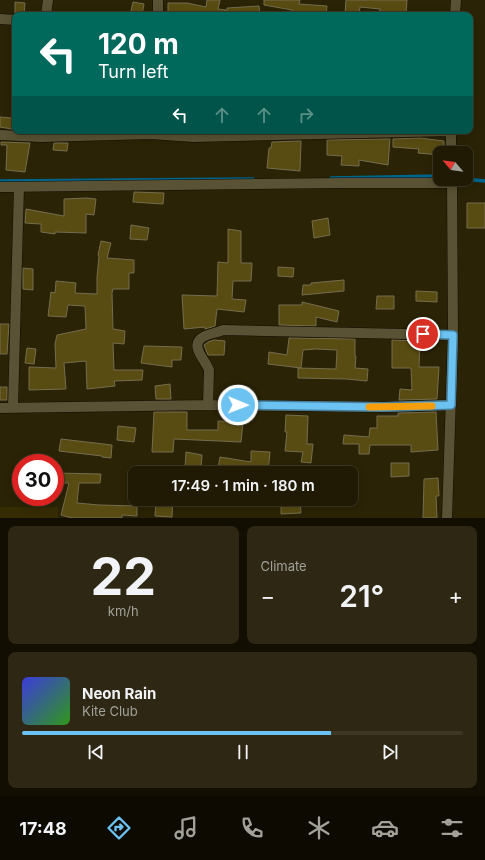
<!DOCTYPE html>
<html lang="en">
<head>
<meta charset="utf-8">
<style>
  :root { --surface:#201a04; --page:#2d2713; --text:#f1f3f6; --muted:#a2a19a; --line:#3d3826; --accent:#6cc3f2 }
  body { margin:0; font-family:Inter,sans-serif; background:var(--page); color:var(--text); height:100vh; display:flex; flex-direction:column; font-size:15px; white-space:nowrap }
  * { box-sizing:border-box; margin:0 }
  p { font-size:13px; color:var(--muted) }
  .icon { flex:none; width:22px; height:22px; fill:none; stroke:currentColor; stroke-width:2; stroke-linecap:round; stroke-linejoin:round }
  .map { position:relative; height:518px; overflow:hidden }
  .drawer { display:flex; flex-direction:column; gap:8px; padding:8px; background:#120e02; flex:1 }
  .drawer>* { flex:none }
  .hud { position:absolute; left:12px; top:12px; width:461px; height:122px; border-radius:8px; box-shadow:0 2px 10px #0003,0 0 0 1px var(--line); background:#00695c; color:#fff; overflow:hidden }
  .needle { width:26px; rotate:299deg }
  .controls { position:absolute; left:433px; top:146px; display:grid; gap:8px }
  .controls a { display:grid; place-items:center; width:40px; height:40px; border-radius:8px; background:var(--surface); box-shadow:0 2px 10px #0003,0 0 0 1px var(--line); font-size:20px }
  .speed { position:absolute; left:12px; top:454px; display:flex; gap:8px; font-size:20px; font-weight:700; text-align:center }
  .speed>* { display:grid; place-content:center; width:52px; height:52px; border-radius:50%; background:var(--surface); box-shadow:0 2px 10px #0003,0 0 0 1px var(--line); line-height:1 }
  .speed .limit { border:6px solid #d22; background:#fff; color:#111 }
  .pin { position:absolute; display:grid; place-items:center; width:34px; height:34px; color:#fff; margin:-17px; border:2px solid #fff; border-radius:50%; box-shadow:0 1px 4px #0007 }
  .me { position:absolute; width:44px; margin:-22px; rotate:91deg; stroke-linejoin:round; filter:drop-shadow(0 0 3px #0008) }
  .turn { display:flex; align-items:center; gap:14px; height:84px; padding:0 20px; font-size:18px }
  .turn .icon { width:52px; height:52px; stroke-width:2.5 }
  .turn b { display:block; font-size:28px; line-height:34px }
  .lanes { display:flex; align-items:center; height:38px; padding:0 20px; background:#0003; justify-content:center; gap:20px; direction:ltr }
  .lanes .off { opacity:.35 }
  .big { font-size:30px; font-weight:600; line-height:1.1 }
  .drawer .tile { flex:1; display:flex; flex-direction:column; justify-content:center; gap:6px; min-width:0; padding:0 14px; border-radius:8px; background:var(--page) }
  .drawer .dial { align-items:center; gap:0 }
  .dial b { font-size:52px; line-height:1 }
  .song { display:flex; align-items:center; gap:12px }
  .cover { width:48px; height:48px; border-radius:6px; background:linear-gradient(135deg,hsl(240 70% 55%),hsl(110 70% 35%)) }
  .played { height:4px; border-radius:2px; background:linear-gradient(90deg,var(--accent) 70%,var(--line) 70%) }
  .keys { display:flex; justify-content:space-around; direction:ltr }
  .heat { display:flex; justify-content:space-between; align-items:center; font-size:22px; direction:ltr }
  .drawer .tiles { flex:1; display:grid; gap:8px; grid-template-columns:1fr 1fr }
  .tile:last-child { grid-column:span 2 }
  .trip { position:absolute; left:128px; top:466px; width:230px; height:40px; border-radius:8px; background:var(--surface); box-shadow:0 2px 10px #0003,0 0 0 1px var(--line); font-weight:600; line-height:40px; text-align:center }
  .tabs { display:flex; height:64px; justify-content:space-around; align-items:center; background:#0d0a02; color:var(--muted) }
  .tabs .icon { width:28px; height:28px }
  .tabs .current { color:var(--accent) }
  .tabs b { font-size:18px; color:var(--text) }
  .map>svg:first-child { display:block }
</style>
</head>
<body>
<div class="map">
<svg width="485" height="518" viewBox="0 0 485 518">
  <rect width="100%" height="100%" fill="#2a2305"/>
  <!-- built -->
  <path fill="#352c04" d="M0 507H58V518H0Z"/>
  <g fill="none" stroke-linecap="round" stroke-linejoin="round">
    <!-- stream -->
    <path stroke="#00658d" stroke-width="3.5" d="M331 178 440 176
      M464 179 485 181
      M0 181 253 179"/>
  </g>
  <!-- building -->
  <path fill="#594c12" stroke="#746d4e" d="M207 0H220L218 9 226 10V15H168V3H187L206 7Z
    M264 0H300L299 4 327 6 326 15H292V10L264 5Z
    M346 0H407L406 15H379L380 9 360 7 359 15 345 13Z
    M15 2 25 3 24 15 15 13Z
    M133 2 144 4 142 15H130Z
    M259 6 260 15H227V8Z
    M0 117 12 118V129L0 127Z
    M420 138 444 141V153H440V155L418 153 419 149 393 147V139Z
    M389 139H390L388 165 359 160V166L341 165 342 156 327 155V140Z
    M301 141 300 171 267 168 269 148H271L272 142Z
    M1 142 30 143 25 172 6 170 7 145H1Z
    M54 143H68L67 151 53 150Z
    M134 192 164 193 163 204 133 202Z
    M86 198 96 199 94 215 86 214V233L55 232V234L41 232V224L25 223 26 209 64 216V199Z
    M467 203H485V228H467Z
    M328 218 330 235 314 238 312 221Z
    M131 225 149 228 147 240 130 239Z
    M228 229 241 231V263H252L251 281H233L232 299 246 300 244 312 217 309 215 326 205 329V327L184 329 182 295 217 296 218 262 228 263Z
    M101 241 111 243 107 258 134 260V273H129V289H113L112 293 113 329 125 331 124 344 113 343 114 370H143L142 380 114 381 115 386 87 389 86 361 64 363 66 389 29 390V367L56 368 55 344 57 335 86 329 85 306 68 305 66 317 48 316 51 292 55 293 56 281 76 283 75 293 97 294V277L99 256 98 255Z
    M278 267 294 268 293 277 278 276Z
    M23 268 33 269V290L23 289Z
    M344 280V291L302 295 303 285H311V283Z
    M416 291 437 292V302L416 301Z
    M377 296H394V309H376Z
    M302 302 339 311 337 322 316 317V326L279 325V305H302Z
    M0 324H9L7 354H0Z
    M289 338 355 339V356H356L355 368 368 369 367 381 347 379 298 378V368L336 369 337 350 316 349 303 350 301 368 268 364 269 352 287 355Z
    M214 340 225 341 224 355H208L204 345 208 342Z
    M392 340 420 341 419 367H439L437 399 399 400 400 389 412 390 411 368H392Z
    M144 346 182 347 181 360H172V367L141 363Z
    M27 348 36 349 34 364 25 363Z
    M170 384 171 399H156L155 386Z
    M0 387H7V400H0Z
    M154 412H187V430H218V421L243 422 241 442 174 439 173 452H152Z
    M436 412 438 450 411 452V445H370L369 454H359V444H343L344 435 369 437 370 428H377V416H398V413Z
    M286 415 308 416 307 444H313L311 463 301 462 303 452 285 451 287 432H285Z
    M118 426 136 428 134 442 117 440Z
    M61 439 112 445 111 458 102 457V456L59 451Z
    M251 451 270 452 268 473H217L220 457 251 462Z
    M186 452 202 455 201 468 185 467Z
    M391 463H409V476L391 477Z
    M56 473 101 474 100 483H79L77 503 99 505 137 506V516L122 515V518H72L61 515 69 483H56Z
    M438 478 439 496H436L437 518H423L424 479Z
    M156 499H173L172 517 155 516Z
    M300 500 301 513 281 514V501Z"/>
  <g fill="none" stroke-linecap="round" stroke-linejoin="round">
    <!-- minor casing -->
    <g stroke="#120c00" stroke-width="11">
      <path id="minor" d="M46 15 48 0
        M158 15V0
        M455 15 456 0
        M0 19 15 20
        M451 131V153
        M0 135 41 137 151 134 193 137 451 131
        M0 187 341 183H452
        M208 405 209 370C206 360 187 344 205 336 211 333 217 333 223 330L453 335
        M13 407 19 187
        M0 408 208 405 384 407 451 405
        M447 518 453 335 452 179"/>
    </g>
    <!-- minor -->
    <use href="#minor" stroke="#595234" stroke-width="10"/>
  </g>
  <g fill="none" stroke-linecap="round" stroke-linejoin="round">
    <!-- route casing -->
    <g stroke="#467f9d" stroke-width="10">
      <path id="route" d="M238 405 384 407 451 405 453 335 423 334"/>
    </g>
    <!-- route -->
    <use href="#route" stroke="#6cc3f2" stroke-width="7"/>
    <!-- slow -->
    <path stroke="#f59e0b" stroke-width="7" d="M369 407 432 406"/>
  </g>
</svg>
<div class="controls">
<a><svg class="needle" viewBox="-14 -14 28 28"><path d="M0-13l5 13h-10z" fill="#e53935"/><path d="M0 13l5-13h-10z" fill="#a2a19a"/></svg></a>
</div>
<div class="speed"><div class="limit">30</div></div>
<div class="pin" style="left:423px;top:334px;background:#d93025"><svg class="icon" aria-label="arrive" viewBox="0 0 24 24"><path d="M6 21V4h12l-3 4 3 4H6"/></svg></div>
<svg class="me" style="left:238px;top:405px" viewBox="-20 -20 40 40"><circle r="17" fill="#6cc3f2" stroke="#fff" stroke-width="3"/><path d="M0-11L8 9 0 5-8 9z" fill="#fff"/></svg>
<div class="trip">17:49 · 1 min · 180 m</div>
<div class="hud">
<div class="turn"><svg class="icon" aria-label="left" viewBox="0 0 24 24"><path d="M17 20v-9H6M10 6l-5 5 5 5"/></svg><div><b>120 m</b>Turn left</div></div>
<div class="lanes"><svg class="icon" aria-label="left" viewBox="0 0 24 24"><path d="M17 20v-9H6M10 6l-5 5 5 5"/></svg><svg class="icon off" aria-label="ahead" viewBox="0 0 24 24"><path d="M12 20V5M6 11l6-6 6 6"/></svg><svg class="icon off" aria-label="ahead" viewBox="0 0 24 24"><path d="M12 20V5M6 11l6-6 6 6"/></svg><svg class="icon off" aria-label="right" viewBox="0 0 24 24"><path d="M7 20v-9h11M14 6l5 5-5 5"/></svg></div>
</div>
</div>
<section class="drawer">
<div class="tiles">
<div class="tile dial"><b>22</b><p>km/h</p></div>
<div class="tile"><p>Climate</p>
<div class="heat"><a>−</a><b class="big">21°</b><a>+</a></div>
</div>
<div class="tile">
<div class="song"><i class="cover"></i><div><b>Neon Rain</b><p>Kite Club</p></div></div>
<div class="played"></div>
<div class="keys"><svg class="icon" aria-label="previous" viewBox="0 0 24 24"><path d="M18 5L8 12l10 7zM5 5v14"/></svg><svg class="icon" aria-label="pause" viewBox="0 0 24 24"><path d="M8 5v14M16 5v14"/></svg><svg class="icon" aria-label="next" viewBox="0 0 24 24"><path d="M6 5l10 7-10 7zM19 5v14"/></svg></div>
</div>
</div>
</section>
<nav class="tabs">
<b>17:48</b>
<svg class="icon current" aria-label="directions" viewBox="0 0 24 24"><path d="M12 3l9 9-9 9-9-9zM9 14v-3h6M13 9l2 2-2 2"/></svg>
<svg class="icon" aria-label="music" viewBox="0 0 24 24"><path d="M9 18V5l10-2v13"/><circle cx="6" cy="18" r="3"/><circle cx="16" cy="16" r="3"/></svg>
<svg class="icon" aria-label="phone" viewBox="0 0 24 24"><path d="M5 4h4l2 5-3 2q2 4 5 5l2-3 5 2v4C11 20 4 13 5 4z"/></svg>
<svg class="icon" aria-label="climate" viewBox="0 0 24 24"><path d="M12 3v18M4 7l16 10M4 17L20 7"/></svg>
<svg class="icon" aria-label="car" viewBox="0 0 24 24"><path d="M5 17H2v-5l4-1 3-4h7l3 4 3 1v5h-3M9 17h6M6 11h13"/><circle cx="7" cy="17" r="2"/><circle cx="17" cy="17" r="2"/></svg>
<svg class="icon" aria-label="filters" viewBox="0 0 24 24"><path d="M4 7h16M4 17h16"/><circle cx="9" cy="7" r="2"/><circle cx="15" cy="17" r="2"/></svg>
</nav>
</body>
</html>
